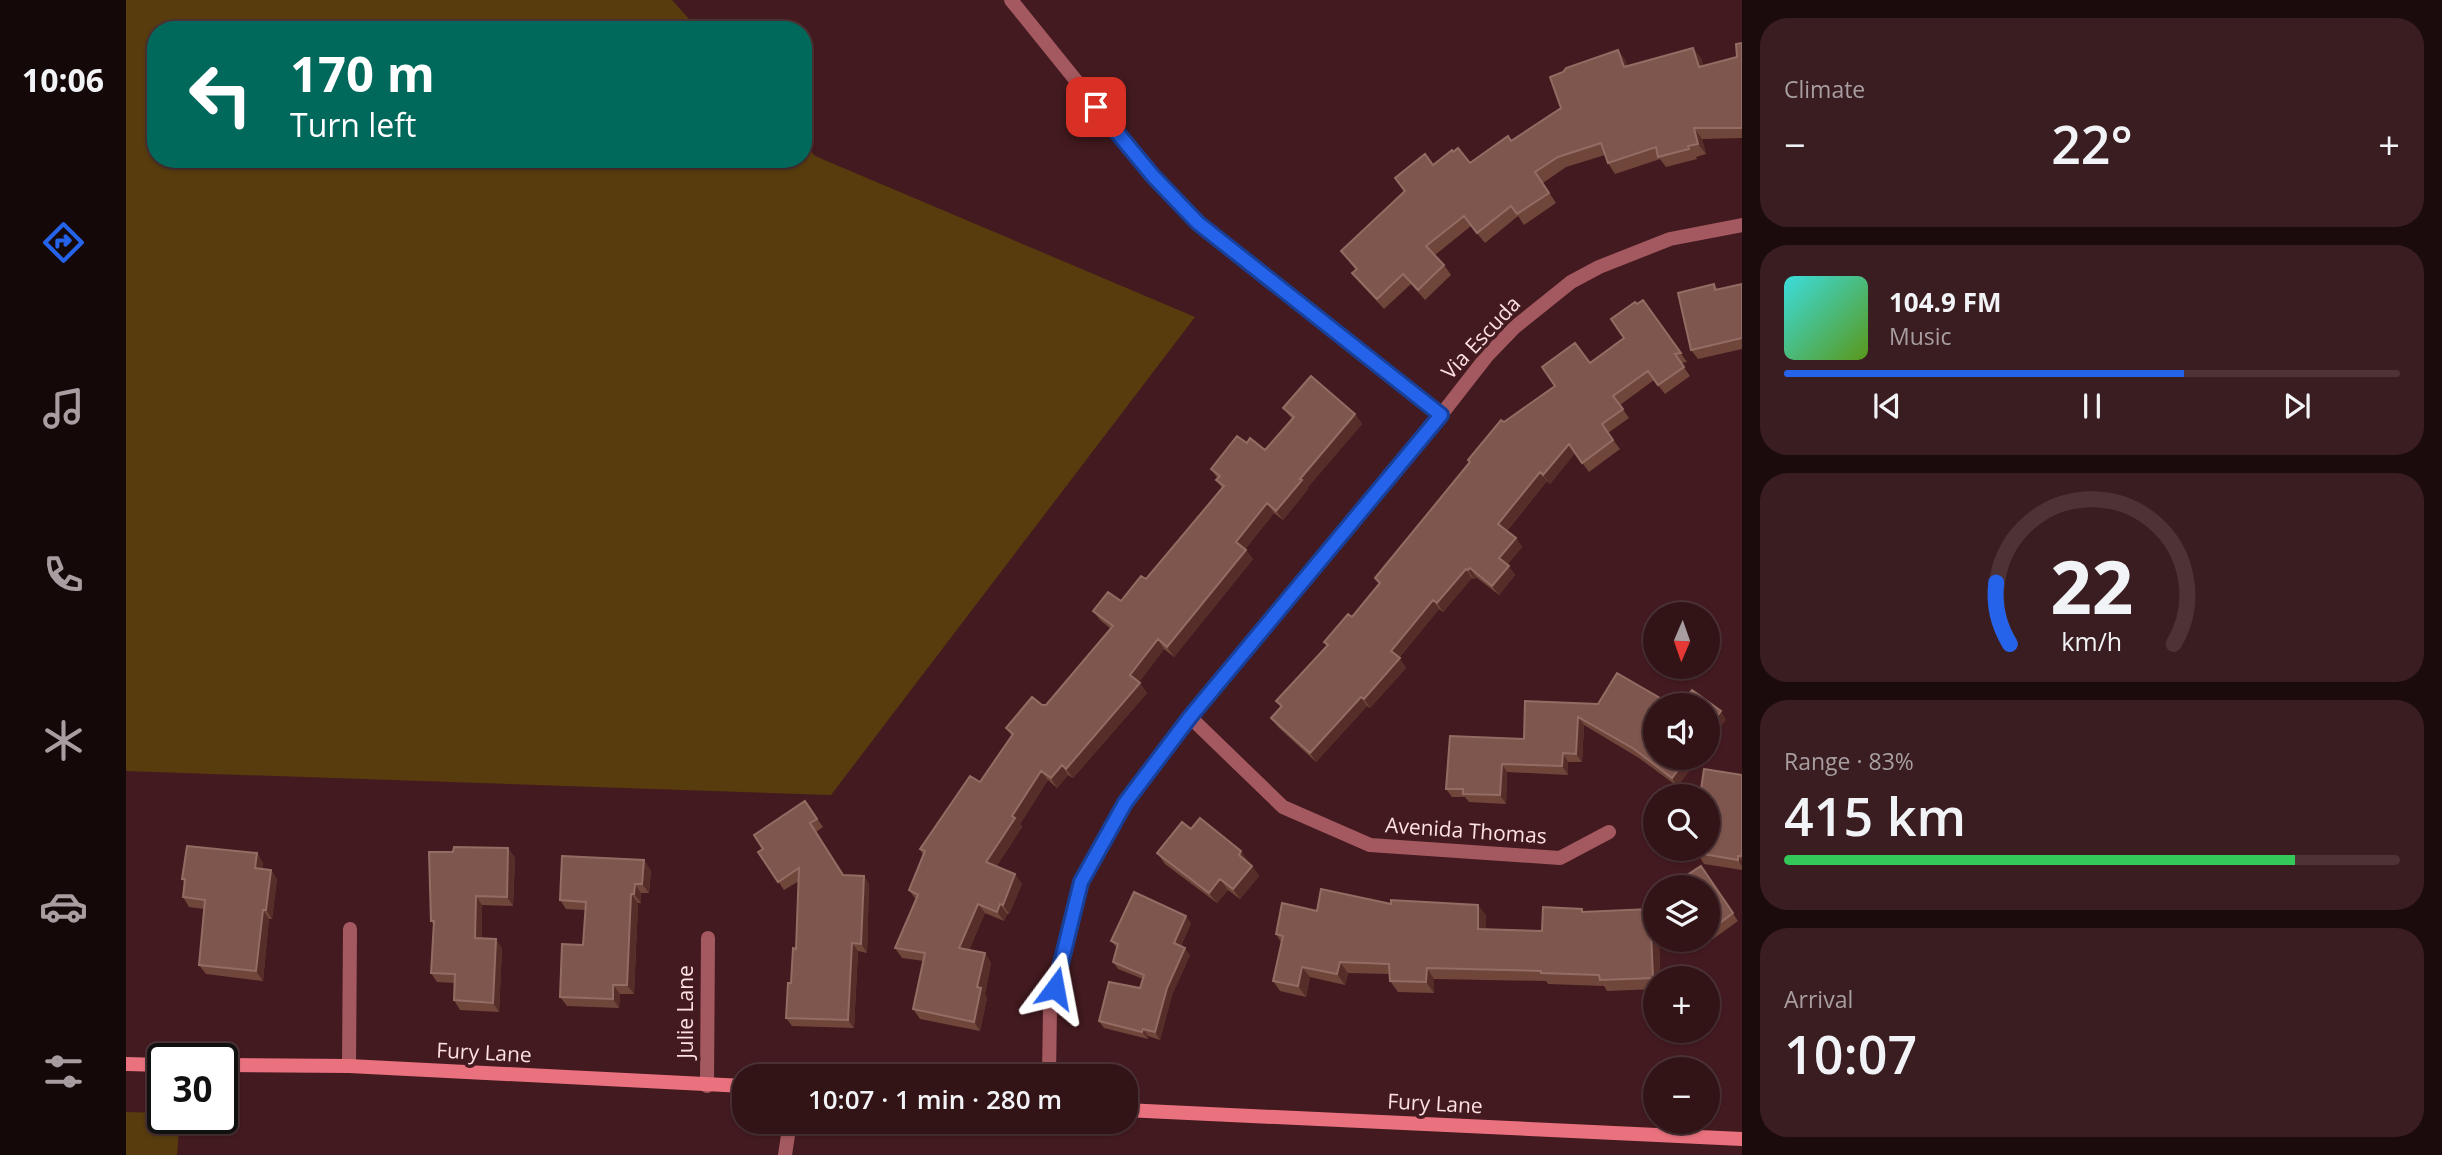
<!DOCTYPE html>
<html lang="en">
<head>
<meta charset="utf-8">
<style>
  :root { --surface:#321417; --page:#3a1d20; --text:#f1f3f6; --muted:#a89ea1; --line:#4d3336; --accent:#2563eb }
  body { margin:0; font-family:"Open Sans",sans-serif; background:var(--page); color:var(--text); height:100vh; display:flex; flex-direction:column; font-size:26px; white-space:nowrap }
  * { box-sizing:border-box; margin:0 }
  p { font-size:23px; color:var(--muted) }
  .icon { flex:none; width:38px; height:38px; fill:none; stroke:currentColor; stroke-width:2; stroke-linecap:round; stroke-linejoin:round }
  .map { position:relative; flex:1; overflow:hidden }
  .panel { display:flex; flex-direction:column; gap:18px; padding:18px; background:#1c0b0d; width:700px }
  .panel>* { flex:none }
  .guide { position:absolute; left:21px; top:21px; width:665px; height:147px; border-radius:28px; box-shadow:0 2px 5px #0004,0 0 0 2px var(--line); background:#00695c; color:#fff; overflow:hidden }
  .needle { width:46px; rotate:182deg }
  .buttons { position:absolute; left:1517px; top:602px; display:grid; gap:14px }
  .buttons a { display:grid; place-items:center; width:77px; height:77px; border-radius:50%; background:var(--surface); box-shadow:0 2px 5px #0004,0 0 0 2px var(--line); font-size:35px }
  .speed { position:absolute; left:21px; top:1043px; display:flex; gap:14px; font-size:35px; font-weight:700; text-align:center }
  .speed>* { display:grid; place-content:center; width:91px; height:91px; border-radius:50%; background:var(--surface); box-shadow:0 2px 5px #0004,0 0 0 2px var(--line); line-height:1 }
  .speed .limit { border:4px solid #111; border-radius:10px; background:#fff; color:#111 }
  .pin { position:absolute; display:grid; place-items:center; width:60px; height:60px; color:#fff; margin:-30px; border-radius:14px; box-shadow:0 4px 10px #0006 }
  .me { position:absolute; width:77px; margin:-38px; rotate:13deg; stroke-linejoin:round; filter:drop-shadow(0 0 5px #0008) }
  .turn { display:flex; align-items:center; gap:24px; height:147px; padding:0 28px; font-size:32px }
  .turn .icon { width:91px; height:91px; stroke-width:2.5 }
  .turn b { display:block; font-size:49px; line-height:60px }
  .big { font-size:52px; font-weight:600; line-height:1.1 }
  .panel .card { flex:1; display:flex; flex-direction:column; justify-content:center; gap:10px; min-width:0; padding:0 24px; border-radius:28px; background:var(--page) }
  .panel .dial { align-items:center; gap:0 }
  .dial svg { height:182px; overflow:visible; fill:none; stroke:var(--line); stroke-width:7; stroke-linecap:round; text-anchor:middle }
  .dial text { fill:var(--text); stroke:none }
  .song { display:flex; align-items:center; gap:21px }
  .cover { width:84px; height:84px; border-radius:10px; background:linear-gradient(135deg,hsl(180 70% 55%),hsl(90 70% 35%)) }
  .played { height:7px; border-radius:4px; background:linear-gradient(90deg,var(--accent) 65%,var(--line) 65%) }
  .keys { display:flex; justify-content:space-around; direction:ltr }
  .heat { display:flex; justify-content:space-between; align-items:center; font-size:38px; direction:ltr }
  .charge { height:10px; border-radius:5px; background:linear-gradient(90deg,#34c759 83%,var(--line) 0) }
  .trip { position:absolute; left:606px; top:1064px; width:406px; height:70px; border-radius:28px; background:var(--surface); box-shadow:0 2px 5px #0004,0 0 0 2px var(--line); font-weight:600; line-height:70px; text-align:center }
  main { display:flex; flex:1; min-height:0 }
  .dock { display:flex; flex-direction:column; width:126px; justify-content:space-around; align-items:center; background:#140809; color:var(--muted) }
  .dock .icon { width:49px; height:49px }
  .dock .current { color:var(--accent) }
  .dock b { font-size:32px; color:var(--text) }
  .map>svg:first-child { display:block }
</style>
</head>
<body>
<main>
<nav class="dock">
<b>10:06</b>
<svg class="icon current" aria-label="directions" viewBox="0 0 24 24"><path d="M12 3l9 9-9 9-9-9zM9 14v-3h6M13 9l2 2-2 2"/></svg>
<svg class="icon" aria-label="music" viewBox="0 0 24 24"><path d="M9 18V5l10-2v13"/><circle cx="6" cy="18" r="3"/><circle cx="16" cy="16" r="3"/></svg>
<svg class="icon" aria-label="phone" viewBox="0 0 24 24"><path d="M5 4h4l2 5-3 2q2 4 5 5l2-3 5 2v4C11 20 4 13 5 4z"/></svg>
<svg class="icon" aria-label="climate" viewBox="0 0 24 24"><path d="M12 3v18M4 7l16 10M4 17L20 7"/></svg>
<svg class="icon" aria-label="car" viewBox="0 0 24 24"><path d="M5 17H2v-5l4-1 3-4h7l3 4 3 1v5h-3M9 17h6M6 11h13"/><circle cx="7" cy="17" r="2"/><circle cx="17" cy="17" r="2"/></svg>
<svg class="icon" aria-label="filters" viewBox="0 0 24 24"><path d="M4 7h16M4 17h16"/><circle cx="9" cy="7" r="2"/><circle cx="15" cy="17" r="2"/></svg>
</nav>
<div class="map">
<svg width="1616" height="1155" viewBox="0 0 1616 1155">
  <rect width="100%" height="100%" fill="#431a1f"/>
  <!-- green -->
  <path fill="#583c0e" d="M0 0H546L573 30H30V159H677V143L689 156 1069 317 705 795 0 771Z
    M0 1112 37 1113V1118H54L51 1155H0Z"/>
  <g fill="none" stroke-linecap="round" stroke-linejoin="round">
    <!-- lane -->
    <path stroke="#a45960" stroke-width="14" d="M885 0 1027 176 1072 223 1315 415"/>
    <!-- street -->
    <path stroke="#a45960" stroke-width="14" d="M1064 717 1157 807 1244 845 1434 858 1483 832
      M223 1066 224 929
      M923 1076 924 1009 955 882 999 803 1064 717 1315 415 1361 356 1389 327 1445 282 1473 267 1544 239 1616 225
      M581 1086 582 938
      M659 1155 664 1122"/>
    <!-- secondary -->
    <path stroke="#ea727f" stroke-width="14" d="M0 1064 37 1065
      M96 1065 223 1066 618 1086
      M999 1110 1616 1139"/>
  </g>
  <!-- wall -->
  <path fill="#70463b" d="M1616 43V138L1576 139 1580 154 1570 157 1571 159 1540 167 1534 159 1489 174 1482 163 1479 155 1440 167 1417 183 1430 203 1398 225 1392 216 1359 243 1345 226 1309 255 1318 265 1325 275 1299 300 1285 284 1258 309 1234 283 1226 273 1230 270 1215 251 1278 192 1269 178 1307 165 1327 152 1344 163 1385 141 1435 108 1437 72 1492 50 1499 60 1501 66 1575 58 1577 66 1611 57Z
    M1588 284 1592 290 1616 284V349L1572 359 1565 350Z
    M1517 300 1561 362 1555 363 1564 376 1539 394 1528 380 1494 405 1503 418 1482 433 1494 449 1463 472 1449 453 1424 484 1421 481 1381 531 1390 538 1396 547 1381 565 1389 575 1373 595 1350 577 1348 579 1346 578 1317 612 1313 609 1273 658 1280 668 1244 708 1241 706 1190 762 1152 727 1145 718 1155 708 1150 701 1201 646 1198 642 1226 617 1253 584 1249 578 1344 463 1342 460 1378 422 1498 338 1511 304Z
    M1157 408 1229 414 1236 424 1181 488 1182 489 1157 520 1148 513 1119 549 1127 559 1048 657 1038 649 1013 682 1021 693 947 778 942 775 931 788 922 780 894 824 896 827 870 867 896 884 883 914H881L878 921 859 913 843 950 859 953 865 963 859 994 861 998 854 1031 794 1019 787 1009 798 961 776 958 769 948 790 900 783 890 797 855 794 849 854 782 886 736 880 728 916 705H920L985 629 974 620 967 611 995 601 1020 579 1096 488 1090 480 1092 479 1085 469 1121 443 1139 450 1166 419Z
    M1472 704 1530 758H1574L1551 786 1513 758 1458 725 1456 762H1442V775L1381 772 1380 804 1343 802 1339 797H1326L1320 789 1398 739Z
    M1616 775V870L1578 864 1571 853Z
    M679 801 697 827 690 832 718 875 738 876 743 884 741 953 732 951 728 1028 666 1026 660 1018 670 949 673 881 658 890 632 852 637 849Z
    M1065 829 1123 862 1133 876 1114 899 1102 890 1091 903 1039 864 1031 853Z
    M382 848 389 858 387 906 356 905V938L376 948 373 1012 334 1010 328 1000 329 983 311 982 305 973 308 925 305 921 327 852Z
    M131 853 137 863 136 869 145 870 151 879 146 919H143L137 981 80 974 73 965 78 909 63 907 57 897 59 883 56 879Z
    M1575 866 1612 921 1569 952 1561 940H1582V887Z
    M525 870 523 893H515V903H512L508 994H494L493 1008 441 1006 434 997 457 945 459 910 440 909 434 900Z
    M1265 904 1360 915 1359 929 1416 931 1456 909 1458 912 1524 909 1530 916V940H1533L1534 978H1530V989L1481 991 1478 986 1422 984 1420 981 1308 979V993L1272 992 1264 981V974L1222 973 1219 985 1184 977 1180 997 1154 991 1147 981 1155 942 1150 934 1191 911Z
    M1065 923 1055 946 1064 955 1046 995 1034 1040 1022 1036V1039L978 1028 973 1021 1014 988 1017 979 992 969 987 962 991 948 985 941Z"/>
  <!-- shaded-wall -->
  <path fill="#572d29" d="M1567 48 1575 58 1580 78 1573 67Z
    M1492 50 1499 60 1505 77 1498 67Z
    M1568 128 1576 139 1580 154 1572 144Z
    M1229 414 1236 424 1181 488 1182 489 1157 520 1150 511 1174 479Z
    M1443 444 1449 453 1424 484 1417 475Z
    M1414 472 1421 481 1379 533 1372 524Z
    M1141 503 1148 513 1117 551 1110 542Z
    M1390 538 1396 547 1379 567 1373 558Z
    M1120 550 1127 559 1048 657 1041 647Z
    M1383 566 1389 575 1373 595 1366 586Z
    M1344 568 1350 577 1348 579 1342 570Z
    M1340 569 1346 578 1317 612 1311 603Z
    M1307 600 1313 609 1271 660 1265 651Z
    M1032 639 1038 649 1011 685 1004 675Z
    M1274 658 1280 668 1244 708 1238 699Z
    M1014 683 1021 693 947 778 940 769Z
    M1235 697 1241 706 1190 762 1184 753Z
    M1595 711 1600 720 1589 734 1590 736 1582 747 1583 727Z
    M1452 717 1458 725 1456 762 1450 754Z
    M1437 753 1442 762V775L1436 766Z
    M1561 758H1574L1551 786 1546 778Z
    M1376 764 1381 772 1380 804 1374 795Z
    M936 765 942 775 931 788 925 778Z
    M915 771 922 780 894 824 896 827 867 872 860 862 886 816Z
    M382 848 389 858 387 906 381 897Z
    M1115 851 1123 862 1120 866 1113 855Z
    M131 853 137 863 135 877 129 868Z
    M1612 856 1616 861V866L1612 860Z
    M518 860 525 870 523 893 516 884Z
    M1126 866 1133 876 1114 899 1107 889Z
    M145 870 151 879 146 919 140 910Z
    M889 874 896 884 883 914 877 905Z
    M738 876 743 884 741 953 735 944Z
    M1094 879 1102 890 1091 903 1083 893Z
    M509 884 515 893V903L508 894Z
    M505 894 512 903 508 994 501 985Z
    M350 896 356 905V947L349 938Z
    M852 904 859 913 840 958 833 948Z
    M874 904 881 914 878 921 871 912Z
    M1352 905 1360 915 1359 939 1352 929Z
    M1524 909 1530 916V940H1533L1534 978H1530V981L1527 978Z
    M137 910 143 919 137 981 130 971Z
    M1060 916 1065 923 1053 950 1048 943Z
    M370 939 376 948 373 1012 367 1003Z
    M726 943 732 951 728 1028 722 1020Z
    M1059 948 1064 955 1046 995 1034 1040 1029 1032 1041 988Z
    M859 953 865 963 859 994 861 998 854 1031 848 1022 851 987Z
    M1214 962 1222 973 1219 985 1211 974Z
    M1176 967 1184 977 1180 997 1172 986Z
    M1301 968 1308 979V993L1300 982Z
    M487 985 494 994 493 1008 487 999Z
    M1017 1029 1022 1036V1039L1016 1032Z"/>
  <!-- building -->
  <path fill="#7f564d" stroke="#936c64" stroke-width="2" d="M1616 43V128H1568L1572 144 1562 146 1563 149 1532 157 1530 147 1482 163 1475 143 1432 157 1409 172 1423 193 1391 214 1385 206 1351 233 1338 216 1300 246 1318 265 1292 290 1277 274 1251 299 1226 273 1231 269 1215 251 1279 191 1269 178 1299 154 1307 165 1326 150 1327 152 1332 148 1344 163 1382 136 1385 141 1435 108 1424 77 1437 72 1440 68 1492 50 1498 67 1567 48 1573 67 1611 57 1610 44Z
    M1588 284 1589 290 1616 284V338L1565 350 1552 293Z
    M1517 300 1555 353 1549 354 1558 367 1532 385 1522 371 1487 396 1497 409 1476 424 1487 440 1456 463 1443 444 1417 475 1414 472 1372 524 1390 538 1373 558 1383 566 1366 586 1344 568 1342 570 1340 569 1311 603 1307 600 1265 651 1274 658 1238 699 1235 697 1184 753 1145 718 1156 706 1150 701 1202 645 1198 642 1222 614 1226 617 1254 583 1249 578 1344 462 1342 460 1375 420 1378 422 1429 386 1416 367 1449 343 1464 363 1498 338 1485 319 1509 302 1511 304Z
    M1185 376 1229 414 1174 479 1176 480 1150 511 1141 503 1110 542 1120 550 1041 647 1032 639 1004 675 1014 683 940 769 936 765 925 778 915 771 886 816 889 818 860 862 889 874 877 905 874 904 871 912 852 904 833 948 859 953 851 987 855 988 848 1022 787 1009 799 953 769 948 792 895 783 890 799 851 794 849 844 776 854 782 887 734 880 728 906 697 916 705H920L987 626 967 611 982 592 995 601 1015 576 1020 579 1098 486 1090 480 1094 476 1085 469 1111 436 1121 443 1124 438 1139 450 1168 417 1157 408Z
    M1491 673 1546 705H1530V758H1561L1546 778 1508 749 1452 717 1450 754 1437 753 1436 766 1376 764 1374 795 1337 794V789H1320L1324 736 1398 739 1399 701 1472 704Z
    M1566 690 1595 711 1583 727 1585 728 1582 731V705H1554Z
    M1578 769 1616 775V852L1615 856H1612V860L1571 853V849H1582V796H1574Z
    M679 801 691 819 684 823 717 875 738 876 735 944 726 943 722 1020 660 1018 662 983H665L667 948 670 949 673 868 652 882 632 852 637 849 628 835Z
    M1074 818 1115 851 1113 855 1126 866 1107 889 1094 879 1083 893 1031 853 1056 822 1065 829Z
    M61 846 131 853 129 868 145 870 140 910H137L130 971 73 965 79 900 57 897 59 879H56Z
    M328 847 382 848 381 897 350 896 349 938 370 939 367 1003 328 1000 329 974 305 973 308 921H305L303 852H327Z
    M436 856 518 860 516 884H509L508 894H505L501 985H487V999L434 997 436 944 457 945 460 902 434 900Z
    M1575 866 1607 913 1582 932V887H1543Z
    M1195 889 1265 904V900L1352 905V929L1416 931 1417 907 1456 909V912L1524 909 1527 978 1474 980 1473 975 1415 973V971L1301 968 1300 982 1264 981 1263 964 1214 962 1211 974 1176 967 1172 986 1147 981 1157 936 1150 934 1156 903 1191 911Z
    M1008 892 1060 916 1048 943 1059 948 1041 988 1029 1032 1017 1029 1016 1032 973 1021 983 982 1014 988 1018 975 987 962 992 944 985 941Z
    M1561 940H1571L1564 945Z"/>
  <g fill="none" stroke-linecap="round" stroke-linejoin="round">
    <!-- route casing -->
    <g stroke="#184099" stroke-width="18">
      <path id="route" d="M929 988 955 882 999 803 1064 717 1315 415 1072 223 1027 176 970 107"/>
    </g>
    <!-- route -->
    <use href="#route" stroke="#2563eb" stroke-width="12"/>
  </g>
  <g text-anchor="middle" stroke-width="7" stroke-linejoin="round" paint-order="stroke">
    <!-- street labels -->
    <g font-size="21" fill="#fde0e1" stroke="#431a1f">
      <text transform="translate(1355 338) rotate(-47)" y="7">Via Escuda</text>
      <text transform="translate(1340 831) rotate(4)" y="7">Avenida Thomas</text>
      <text transform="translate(560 1012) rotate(-90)" y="7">Julie Lane</text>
      <text transform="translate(358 1053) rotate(3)" y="7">Fury Lane</text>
      <text transform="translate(1309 1104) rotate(3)" y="7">Fury Lane</text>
    </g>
  </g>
</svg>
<div class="buttons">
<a><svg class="needle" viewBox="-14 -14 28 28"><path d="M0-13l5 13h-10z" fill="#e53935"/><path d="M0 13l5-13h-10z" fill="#a89ea1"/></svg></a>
<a><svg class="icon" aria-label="sound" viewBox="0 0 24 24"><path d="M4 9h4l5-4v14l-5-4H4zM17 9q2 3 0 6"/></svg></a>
<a><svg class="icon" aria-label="search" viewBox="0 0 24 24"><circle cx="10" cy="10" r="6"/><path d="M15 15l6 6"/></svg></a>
<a><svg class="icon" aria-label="layers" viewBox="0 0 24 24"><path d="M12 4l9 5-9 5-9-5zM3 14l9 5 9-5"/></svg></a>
<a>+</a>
<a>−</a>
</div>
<div class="speed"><div class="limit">30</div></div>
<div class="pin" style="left:970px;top:107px;background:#d93025"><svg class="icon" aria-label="arrive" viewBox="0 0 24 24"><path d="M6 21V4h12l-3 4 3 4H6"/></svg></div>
<svg class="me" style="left:929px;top:988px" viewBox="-20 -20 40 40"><path d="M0-17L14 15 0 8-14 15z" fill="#2563eb" stroke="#fff" stroke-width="4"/></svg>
<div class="trip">10:07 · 1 min · 280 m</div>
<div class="guide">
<div class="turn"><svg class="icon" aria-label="left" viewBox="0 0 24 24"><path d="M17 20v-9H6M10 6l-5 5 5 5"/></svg><div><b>170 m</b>Turn left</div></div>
</div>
</div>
<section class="panel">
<div class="card"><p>Climate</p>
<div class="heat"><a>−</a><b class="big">22°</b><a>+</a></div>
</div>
<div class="card">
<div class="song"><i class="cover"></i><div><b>104.9 FM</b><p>Music</p></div></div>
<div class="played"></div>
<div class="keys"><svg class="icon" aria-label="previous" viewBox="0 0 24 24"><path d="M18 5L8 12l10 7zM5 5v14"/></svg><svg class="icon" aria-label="pause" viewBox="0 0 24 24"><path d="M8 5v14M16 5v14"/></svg><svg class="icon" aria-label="next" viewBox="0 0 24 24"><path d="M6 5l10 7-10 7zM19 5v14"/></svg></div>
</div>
<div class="card dial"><svg viewBox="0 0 100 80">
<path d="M14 69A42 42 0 1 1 86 69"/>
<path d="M14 69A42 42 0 0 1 8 42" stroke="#2563eb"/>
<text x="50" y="56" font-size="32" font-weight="700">22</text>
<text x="50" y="72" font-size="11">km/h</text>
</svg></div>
<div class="card"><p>Range · 83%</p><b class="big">415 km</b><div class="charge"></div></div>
<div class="card"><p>Arrival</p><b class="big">10:07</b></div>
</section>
</main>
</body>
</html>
